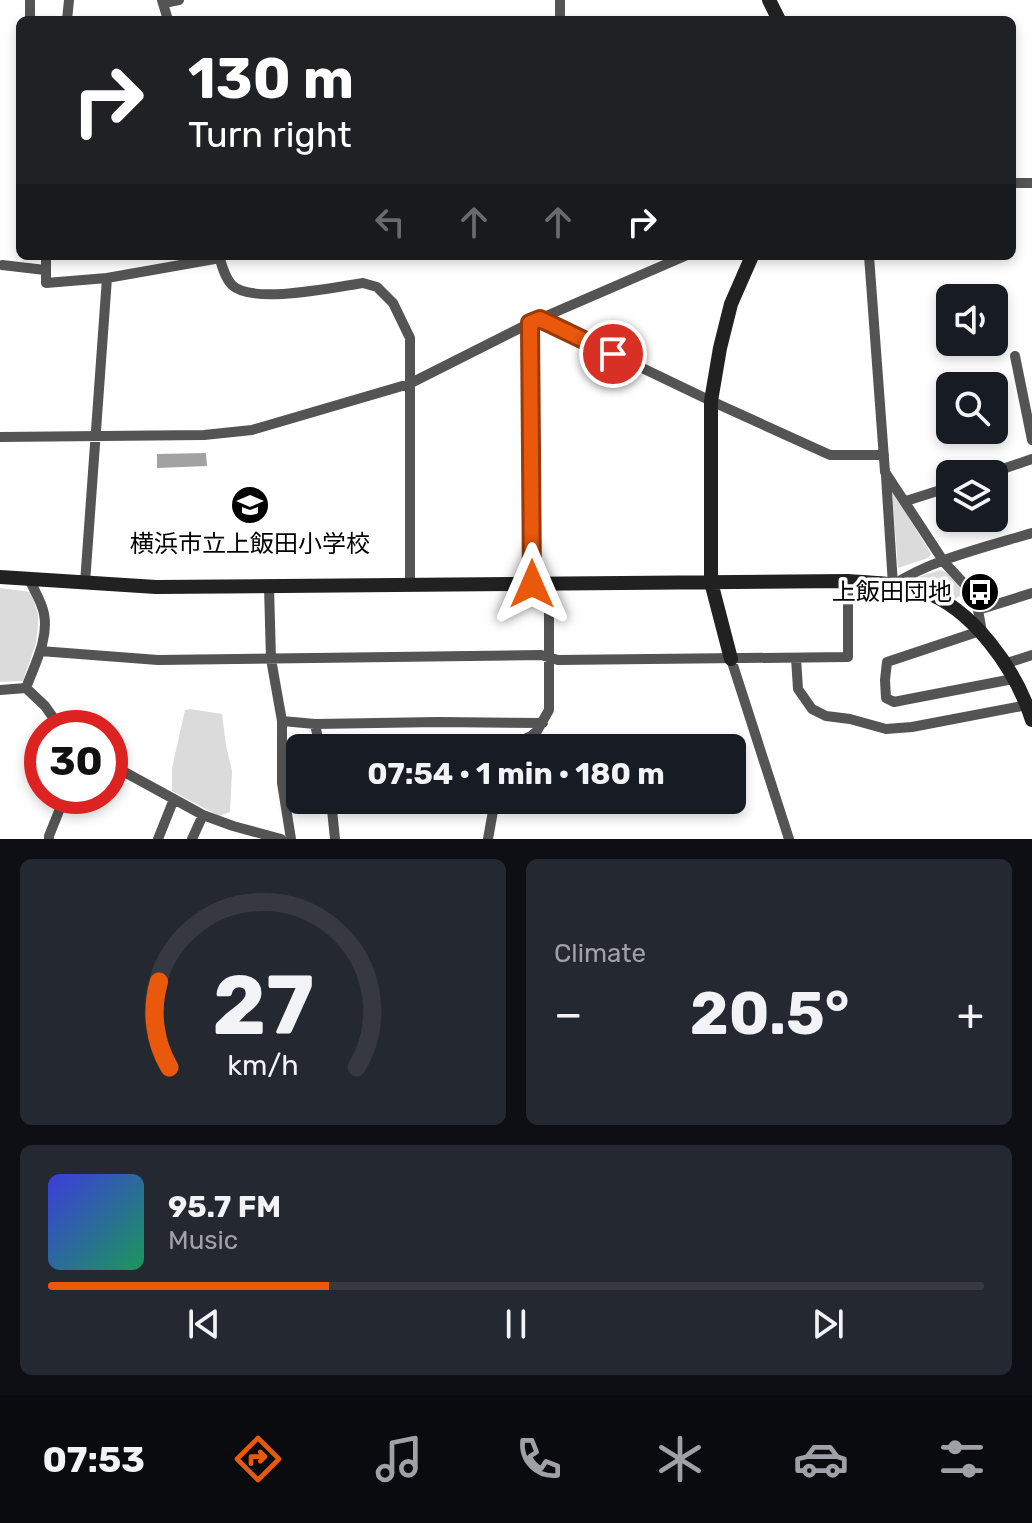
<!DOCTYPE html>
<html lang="en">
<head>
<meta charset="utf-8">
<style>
  :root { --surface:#171b24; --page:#242831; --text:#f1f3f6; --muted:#9ea1a6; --line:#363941; --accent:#ea580c }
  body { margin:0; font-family:Rubik,"Noto Sans JP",sans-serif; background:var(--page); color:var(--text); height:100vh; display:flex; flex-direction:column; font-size:30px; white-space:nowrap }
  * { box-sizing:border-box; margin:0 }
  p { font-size:26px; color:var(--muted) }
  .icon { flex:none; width:44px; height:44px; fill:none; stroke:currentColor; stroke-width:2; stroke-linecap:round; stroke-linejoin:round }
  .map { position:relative; height:839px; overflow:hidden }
  .details { display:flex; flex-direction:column; gap:20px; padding:20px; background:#0d0f14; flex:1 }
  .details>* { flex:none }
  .banner { position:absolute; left:16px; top:16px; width:1000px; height:244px; border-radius:12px; box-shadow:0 4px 12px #0003; background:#202124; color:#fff; overflow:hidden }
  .controls { position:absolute; left:936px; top:284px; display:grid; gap:16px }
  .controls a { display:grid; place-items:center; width:72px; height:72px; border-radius:12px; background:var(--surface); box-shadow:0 4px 12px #0003; font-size:40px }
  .speed { position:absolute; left:24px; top:710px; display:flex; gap:16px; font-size:40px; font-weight:700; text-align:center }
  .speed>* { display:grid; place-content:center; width:104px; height:104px; border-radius:50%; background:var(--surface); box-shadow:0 4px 12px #0003; line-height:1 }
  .speed .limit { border:12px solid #d22; background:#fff; color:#111 }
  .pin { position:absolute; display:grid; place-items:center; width:68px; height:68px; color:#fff; margin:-34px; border:4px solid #fff; border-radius:50%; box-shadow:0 2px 8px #0007 }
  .me { position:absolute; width:88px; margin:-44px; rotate:0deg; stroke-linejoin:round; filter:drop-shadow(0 0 6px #0008) }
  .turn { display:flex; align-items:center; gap:28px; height:168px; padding:0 40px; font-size:36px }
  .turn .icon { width:104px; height:104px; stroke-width:2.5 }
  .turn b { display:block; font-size:56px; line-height:68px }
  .lanes { display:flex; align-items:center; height:76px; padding:0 40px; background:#0003; justify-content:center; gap:40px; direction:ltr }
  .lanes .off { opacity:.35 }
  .big { font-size:60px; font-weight:700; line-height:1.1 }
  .details .widget { flex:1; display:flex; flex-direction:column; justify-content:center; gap:12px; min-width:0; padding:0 28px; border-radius:12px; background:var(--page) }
  .details .dial { align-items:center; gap:0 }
  .dial svg { height:208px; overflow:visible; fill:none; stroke:var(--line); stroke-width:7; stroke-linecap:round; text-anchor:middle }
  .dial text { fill:var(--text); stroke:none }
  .song { display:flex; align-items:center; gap:24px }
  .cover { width:96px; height:96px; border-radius:12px; background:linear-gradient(135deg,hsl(240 70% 55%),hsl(150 70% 35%)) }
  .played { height:8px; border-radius:4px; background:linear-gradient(90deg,var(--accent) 30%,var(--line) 30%) }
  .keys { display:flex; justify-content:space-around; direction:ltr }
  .heat { display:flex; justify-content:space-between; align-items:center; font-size:44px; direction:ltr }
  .details .tiles { flex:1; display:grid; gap:20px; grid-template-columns:1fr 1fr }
  .widget:last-child { grid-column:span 2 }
  .trip { position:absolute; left:286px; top:734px; width:460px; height:80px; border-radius:12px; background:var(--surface); box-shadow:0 4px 12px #0003; font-weight:700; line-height:80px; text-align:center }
  .tab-bar { display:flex; height:128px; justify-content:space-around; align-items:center; background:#090b0e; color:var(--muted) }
  .tab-bar .icon { width:56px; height:56px }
  .tab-bar .on { color:var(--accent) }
  .tab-bar b { font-size:36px; color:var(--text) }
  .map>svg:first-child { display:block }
</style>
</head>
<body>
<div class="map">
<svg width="1032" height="839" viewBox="0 0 1032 839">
  <rect width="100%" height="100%" fill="#fff"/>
  <!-- green -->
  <path fill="#dbdbdb" d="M892 490 931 554 928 558 898 568Z
    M940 570 951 574 961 588V595L955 599 917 581 918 577Z
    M0 588 31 592 38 614V624L36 643 23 681 0 682Z
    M190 709 222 714 226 745 232 771 230 812 219 816 172 791V768L185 710Z"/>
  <!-- water -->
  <path fill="#a2a2a2" d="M206 453 207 466 157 468V454Z"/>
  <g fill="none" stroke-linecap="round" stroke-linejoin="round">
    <!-- street -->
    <path stroke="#545454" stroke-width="10" d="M162 0 168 20
      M560 0V20
      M164 3 179 0
      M30 20V0
      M67 20 69 0
      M1012 183H1032
      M46 256V283L107 278
      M219 256C222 266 225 278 232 285 252 305 335 287 363 283L377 287 393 303 410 338V586
      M869 256 885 472 944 562 967 587 978 610 982 632
      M2 265 45 270
      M540 319 711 401 830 455H884
      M530 323 532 584
      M1015 356 1032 440
      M0 437 204 435 252 430 409 384 530 323 685 256
      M988 474 1032 459
      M886 476 893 585
      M906 501 950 487
      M85 583 107 278 220 258
      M893 585C930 560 989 546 1032 533
      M269 587 271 659 282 721 315 724 438 722 543 723
      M978 610 1032 593
      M980 631 887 662 885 680 886 698 894 702 904 700 1013 679
      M40 651 158 660 541 655 558 660 848 657V581
      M796 658 798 689 812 709 826 716 850 719 886 729 912 727 1027 705
      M731 659 789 839
      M1004 664 1032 655
      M26 688C34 666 49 639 44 614 42 602 34 590 29 579
      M0 690 26 688 45 706 57 723 62 728
      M282 721V783L291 839
      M315 724 320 748
      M506 748 531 736 537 731 549 710V584
      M110 764 203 815 233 826 281 839
      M331 800 335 839
      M49 839V836L65 796
      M158 839 174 799
      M192 839 203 815
      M488 839 495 800"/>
    <!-- secondary -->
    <path stroke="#212121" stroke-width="14" d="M769 0 779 20
      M0 577 156 587 848 581C872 583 899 583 922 591 973 608 1016 670 1032 720
      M731 659 711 582V401L720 348 731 304 752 256"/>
  </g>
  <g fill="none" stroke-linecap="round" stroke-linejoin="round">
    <!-- route casing -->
    <g stroke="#983908" stroke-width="20">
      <path id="route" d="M532 584 530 323 540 319 613 354"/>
    </g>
    <!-- route -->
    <use href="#route" stroke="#ea580c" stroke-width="14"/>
  </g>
  <!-- icons -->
  <defs>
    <g id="school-disc" transform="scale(2)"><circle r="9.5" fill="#000" stroke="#fff"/><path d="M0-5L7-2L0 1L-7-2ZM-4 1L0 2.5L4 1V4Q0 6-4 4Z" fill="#fff"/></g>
    <g id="bus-disc" transform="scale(2)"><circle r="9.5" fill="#000" stroke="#fff"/><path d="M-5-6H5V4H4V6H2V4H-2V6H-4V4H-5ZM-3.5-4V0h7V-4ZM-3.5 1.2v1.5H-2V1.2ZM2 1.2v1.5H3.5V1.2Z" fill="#fff"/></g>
  </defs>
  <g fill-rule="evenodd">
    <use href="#school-disc" x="250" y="505"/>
    <use href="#bus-disc" x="980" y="592"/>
  </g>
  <g text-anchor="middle" stroke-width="7" stroke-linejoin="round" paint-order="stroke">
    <!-- poi labels -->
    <g font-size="24" fill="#000" stroke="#fff">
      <text x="250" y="552">横浜市立上飯田小学校</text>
      <text x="952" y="600" text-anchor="end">上飯田団地</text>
    </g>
  </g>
</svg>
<div class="controls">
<a><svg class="icon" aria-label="sound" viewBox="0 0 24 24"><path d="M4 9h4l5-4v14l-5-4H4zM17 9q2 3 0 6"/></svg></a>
<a><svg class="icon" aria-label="search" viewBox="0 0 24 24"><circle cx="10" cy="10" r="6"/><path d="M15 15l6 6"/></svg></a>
<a><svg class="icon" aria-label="layers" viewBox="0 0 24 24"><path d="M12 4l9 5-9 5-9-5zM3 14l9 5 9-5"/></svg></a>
</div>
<div class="speed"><div class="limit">30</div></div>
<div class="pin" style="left:613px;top:354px;background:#d93025"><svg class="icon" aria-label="arrive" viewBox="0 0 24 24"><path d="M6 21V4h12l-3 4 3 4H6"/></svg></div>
<svg class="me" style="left:532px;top:584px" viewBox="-20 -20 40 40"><path d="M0-17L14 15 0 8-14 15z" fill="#ea580c" stroke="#fff" stroke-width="4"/></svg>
<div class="trip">07:54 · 1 min · 180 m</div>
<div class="banner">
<div class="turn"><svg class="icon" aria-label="right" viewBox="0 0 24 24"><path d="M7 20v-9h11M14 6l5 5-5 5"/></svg><div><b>130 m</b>Turn right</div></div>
<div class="lanes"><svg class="icon off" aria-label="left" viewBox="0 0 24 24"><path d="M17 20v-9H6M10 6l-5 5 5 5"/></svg><svg class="icon off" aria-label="ahead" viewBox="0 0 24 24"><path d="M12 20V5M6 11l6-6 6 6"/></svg><svg class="icon off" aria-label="ahead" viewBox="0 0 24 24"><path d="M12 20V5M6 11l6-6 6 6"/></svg><svg class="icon" aria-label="right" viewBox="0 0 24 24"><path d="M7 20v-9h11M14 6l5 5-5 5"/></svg></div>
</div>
</div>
<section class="details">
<div class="tiles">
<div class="widget dial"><svg viewBox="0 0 100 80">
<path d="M14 69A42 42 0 1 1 86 69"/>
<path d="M14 69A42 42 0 0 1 10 36" stroke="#ea580c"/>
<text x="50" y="56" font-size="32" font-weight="700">27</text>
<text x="50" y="72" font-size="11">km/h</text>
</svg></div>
<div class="widget"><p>Climate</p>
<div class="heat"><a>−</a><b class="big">20.5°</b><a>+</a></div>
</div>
<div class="widget">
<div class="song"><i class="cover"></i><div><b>95.7 FM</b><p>Music</p></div></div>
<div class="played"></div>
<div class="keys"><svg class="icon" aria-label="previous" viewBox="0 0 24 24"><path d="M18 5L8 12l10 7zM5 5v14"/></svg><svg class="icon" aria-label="pause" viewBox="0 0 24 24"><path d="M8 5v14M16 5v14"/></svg><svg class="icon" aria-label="next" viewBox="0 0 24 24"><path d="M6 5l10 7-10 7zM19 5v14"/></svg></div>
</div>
</div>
</section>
<nav class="tab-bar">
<b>07:53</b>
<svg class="icon on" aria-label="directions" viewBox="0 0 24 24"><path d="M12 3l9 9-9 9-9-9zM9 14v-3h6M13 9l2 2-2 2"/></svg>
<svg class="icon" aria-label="music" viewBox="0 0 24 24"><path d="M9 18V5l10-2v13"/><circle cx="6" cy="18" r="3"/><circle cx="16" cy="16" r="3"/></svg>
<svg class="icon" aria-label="phone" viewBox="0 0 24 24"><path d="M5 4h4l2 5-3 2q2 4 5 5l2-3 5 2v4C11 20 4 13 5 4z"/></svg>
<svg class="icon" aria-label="climate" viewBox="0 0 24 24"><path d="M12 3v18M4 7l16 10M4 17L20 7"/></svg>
<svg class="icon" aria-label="car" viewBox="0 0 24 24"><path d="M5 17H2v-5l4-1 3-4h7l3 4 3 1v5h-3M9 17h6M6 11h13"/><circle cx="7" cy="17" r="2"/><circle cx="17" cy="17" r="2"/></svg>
<svg class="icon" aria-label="filters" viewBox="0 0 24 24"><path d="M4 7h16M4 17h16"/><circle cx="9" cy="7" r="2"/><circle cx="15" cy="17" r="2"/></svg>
</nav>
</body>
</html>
